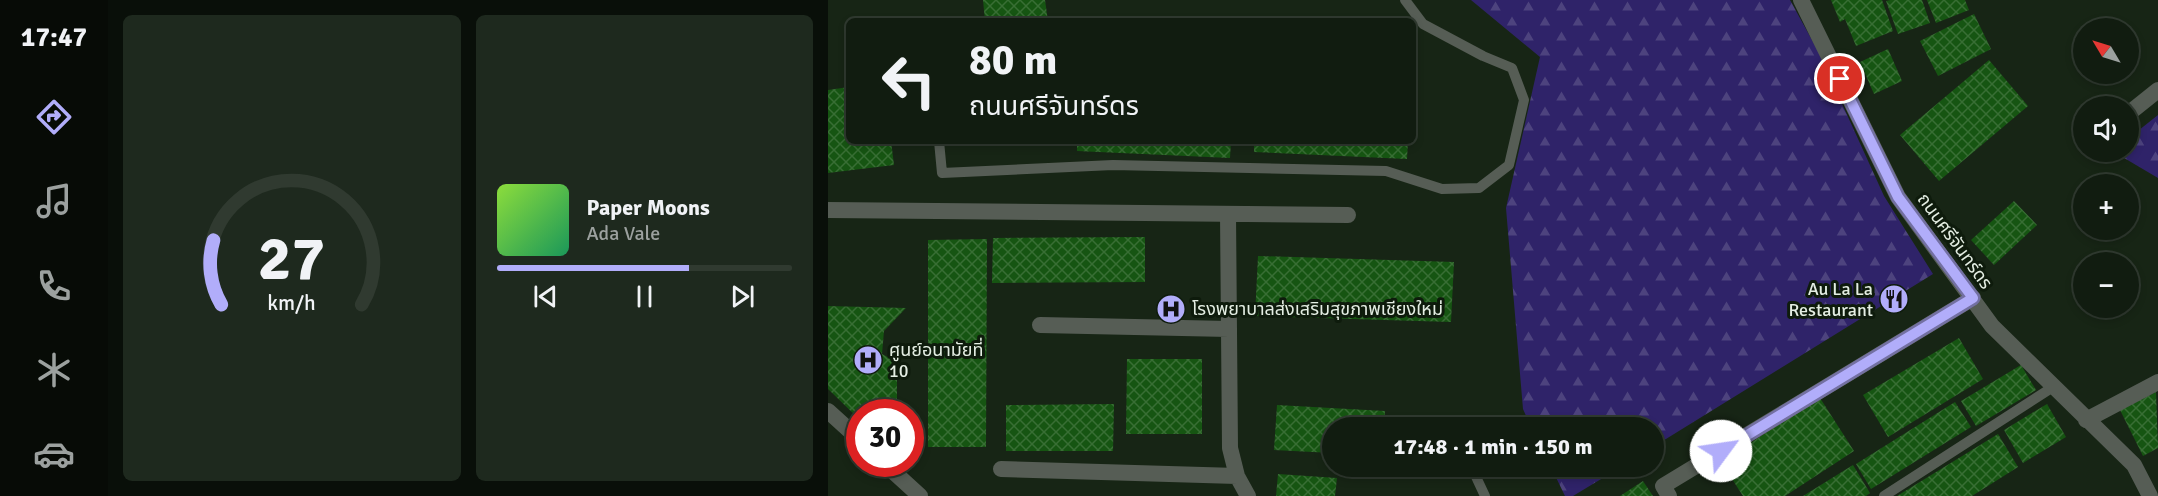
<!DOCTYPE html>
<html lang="en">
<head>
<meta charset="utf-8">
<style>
  :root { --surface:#111c10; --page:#1e291e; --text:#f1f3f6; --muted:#9ca19f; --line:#303a30; --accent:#b1adfa }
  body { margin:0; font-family:Signika,"Noto Sans Thai",sans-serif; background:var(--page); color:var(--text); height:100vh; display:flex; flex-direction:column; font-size:22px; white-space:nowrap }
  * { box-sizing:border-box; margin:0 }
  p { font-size:20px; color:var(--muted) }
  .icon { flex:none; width:33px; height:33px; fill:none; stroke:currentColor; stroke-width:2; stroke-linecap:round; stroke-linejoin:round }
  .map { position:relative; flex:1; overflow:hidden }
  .sheet { display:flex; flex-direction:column; gap:15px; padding:15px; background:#090f09; width:720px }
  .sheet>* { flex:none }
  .guide { position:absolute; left:18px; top:18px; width:570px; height:126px; border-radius:9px; box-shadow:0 3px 9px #0003,0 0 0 2px var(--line); background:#111c10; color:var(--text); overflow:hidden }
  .needle { width:39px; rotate:308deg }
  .controls { position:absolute; left:1245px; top:18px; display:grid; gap:12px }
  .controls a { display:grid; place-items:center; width:66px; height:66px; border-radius:50%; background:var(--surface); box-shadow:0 3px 9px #0003,0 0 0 2px var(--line); font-size:30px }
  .speed { position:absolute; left:18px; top:399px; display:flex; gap:12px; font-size:30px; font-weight:700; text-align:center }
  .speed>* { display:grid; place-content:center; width:78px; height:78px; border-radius:50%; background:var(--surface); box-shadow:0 3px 9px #0003,0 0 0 2px var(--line); line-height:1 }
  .speed .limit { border:9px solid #d22; background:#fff; color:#111 }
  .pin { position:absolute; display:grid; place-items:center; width:51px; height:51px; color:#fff; margin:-26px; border:3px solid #fff; border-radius:50%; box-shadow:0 2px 6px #0007 }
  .me { position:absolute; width:66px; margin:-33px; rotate:59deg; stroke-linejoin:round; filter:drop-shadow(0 0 4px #0008) }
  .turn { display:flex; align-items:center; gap:21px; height:126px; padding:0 24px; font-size:27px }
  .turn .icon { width:78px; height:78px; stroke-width:2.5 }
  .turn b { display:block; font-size:42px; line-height:51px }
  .sheet .tile { flex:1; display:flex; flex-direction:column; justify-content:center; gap:9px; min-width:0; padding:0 21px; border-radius:9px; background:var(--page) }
  .sheet .dial { align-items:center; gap:0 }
  .dial svg { height:156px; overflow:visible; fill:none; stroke:var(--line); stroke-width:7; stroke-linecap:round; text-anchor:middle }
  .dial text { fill:var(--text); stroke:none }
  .song { display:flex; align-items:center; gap:18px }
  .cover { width:72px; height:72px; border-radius:9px; background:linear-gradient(135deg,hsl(90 70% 55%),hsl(150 70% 35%)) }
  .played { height:6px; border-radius:3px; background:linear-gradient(90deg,var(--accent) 65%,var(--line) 65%) }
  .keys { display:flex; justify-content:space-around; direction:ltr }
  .sheet .tiles { flex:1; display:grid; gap:15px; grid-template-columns:repeat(2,1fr) }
  .trip { position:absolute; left:494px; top:417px; width:342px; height:60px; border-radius:30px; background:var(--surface); box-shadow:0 3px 9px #0003,0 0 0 2px var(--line); font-weight:800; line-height:60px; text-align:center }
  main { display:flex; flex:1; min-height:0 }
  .tabs { display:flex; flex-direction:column; width:108px; justify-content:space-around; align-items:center; background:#070b06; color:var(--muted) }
  .tabs .icon { width:42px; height:42px }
  .tabs .active { color:var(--accent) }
  .tabs b { font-size:27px; color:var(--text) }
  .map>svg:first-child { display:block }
</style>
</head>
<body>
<main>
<nav class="tabs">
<b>17:47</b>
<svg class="icon active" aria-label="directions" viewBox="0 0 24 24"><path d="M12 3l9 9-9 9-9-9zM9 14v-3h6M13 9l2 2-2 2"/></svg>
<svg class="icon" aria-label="music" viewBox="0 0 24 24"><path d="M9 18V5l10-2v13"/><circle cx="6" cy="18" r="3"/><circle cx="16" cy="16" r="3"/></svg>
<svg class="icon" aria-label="phone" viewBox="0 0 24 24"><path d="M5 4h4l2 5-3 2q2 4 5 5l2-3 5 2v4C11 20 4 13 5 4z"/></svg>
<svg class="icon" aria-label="climate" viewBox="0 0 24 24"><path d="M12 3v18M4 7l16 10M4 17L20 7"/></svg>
<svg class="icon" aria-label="car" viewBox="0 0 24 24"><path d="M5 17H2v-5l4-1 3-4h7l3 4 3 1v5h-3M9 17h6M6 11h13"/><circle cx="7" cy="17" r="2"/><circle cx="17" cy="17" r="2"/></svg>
</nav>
<section class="sheet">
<div class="tiles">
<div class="tile dial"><svg viewBox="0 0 100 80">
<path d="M14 69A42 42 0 1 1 86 69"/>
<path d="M14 69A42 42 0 0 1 10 36" stroke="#b1adfa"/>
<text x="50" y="56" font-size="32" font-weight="700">27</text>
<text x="50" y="72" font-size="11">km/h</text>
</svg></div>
<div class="tile">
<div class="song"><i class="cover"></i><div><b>Paper Moons</b><p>Ada Vale</p></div></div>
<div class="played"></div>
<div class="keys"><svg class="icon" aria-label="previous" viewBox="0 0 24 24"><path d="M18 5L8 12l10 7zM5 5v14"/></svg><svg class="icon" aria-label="pause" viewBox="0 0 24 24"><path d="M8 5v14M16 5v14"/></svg><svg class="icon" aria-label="next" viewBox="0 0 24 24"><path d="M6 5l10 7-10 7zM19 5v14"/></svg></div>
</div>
</div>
</section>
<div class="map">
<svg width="1330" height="496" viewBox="0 0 1330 496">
  <defs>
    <pattern id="forest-firs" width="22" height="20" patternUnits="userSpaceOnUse" patternTransform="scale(1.5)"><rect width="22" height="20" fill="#2f2369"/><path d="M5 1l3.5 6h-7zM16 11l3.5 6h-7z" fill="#4d437e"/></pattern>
    <pattern id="building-cross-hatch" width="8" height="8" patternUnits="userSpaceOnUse" patternTransform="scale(1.5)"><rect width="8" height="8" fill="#165512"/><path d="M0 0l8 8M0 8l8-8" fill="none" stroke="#386e34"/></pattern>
  </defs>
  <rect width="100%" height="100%" fill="#172515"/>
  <!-- forest -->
  <path fill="url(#forest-firs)" d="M643 0H962L990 51 1056 196 1105 274 825 447V428L703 427 695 409 678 208 712 57Z
    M1330 115V178L1286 152H1300L1301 138Z
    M723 467H793L745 496H737Z"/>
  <!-- building -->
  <path fill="url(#building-cross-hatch)" d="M155 0H217L220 21H157Z
    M1003 0H1054L1065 31 1028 46 1017 19 1012 22Z
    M1062 0H1094L1102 23 1070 34 1058 1Z
    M1099 0H1137L1141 10 1108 23Z
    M1146 14 1163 49 1110 76 1092 41Z
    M1060 49 1074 81 1046 94 1032 62Z
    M1161 60 1200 106 1111 181 1072 135Z
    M21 87V141H63L66 165 0 173V90Z
    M249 141H403L402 158 249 151Z
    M426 141H580L579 159 426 152Z
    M1186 201 1209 225 1166 265 1143 240Z
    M317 237V282L164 283 165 238Z
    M159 239 158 447H100V240Z
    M430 256 626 262 623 322 427 316Z
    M0 306 78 308 56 331 54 354 69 362V412H32V420L0 389Z
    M1131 338 1155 379 1060 437 1035 395Z
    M299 359H374V434H298Z
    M1193 365 1208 390 1148 426 1133 401Z
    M1328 392 1330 448 1315 456 1292 410Z
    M992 398 1026 451 957 496H915L893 462Z
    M1127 402 1143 427 1043 489 1028 464Z
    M286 404 285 451H178V405Z
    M1219 404 1238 437 1195 463 1176 430Z
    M449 405 557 411 556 428H504V453L446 450Z
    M82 426 92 428 91 453H82Z
    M1170 434 1190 467 1144 496H1069Z
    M1025 465 1042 493 1038 496H975Z
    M450 474 509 478 507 496H448Z
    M815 481 825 496H792Z"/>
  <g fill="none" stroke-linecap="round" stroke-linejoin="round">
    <!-- service -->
    <path stroke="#565d55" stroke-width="10" d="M111 141 114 173 285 165 558 171 614 189 651 188 681 165 696 100 684 68 655 56 595 24 577 0
      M643 466 657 496
      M1056 496 1225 387"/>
    <!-- minor -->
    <path stroke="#565d55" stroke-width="16" d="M973 0 1070 197 1164 326 1306 465 1322 496
      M1300 114 1330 90
      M0 210 520 215
      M400 214 402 448 409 476 420 496
      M212 325 401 329
      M0 411 32 440
      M1258 420 1330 382
      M57 464 92 496
      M173 469 409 476
      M841 496 835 486 1145 298"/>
  </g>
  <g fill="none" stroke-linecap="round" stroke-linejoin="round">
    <!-- route casing -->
    <g stroke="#7370a2" stroke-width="15">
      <path id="route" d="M893 451 1145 298 1070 197 1012 79"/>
    </g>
    <!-- route -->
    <use href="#route" stroke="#b1adfa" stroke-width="10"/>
  </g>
  <!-- icons -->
  <defs>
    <g id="restaurant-disc" transform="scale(1.5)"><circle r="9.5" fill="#b1adfa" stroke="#0e1b0c"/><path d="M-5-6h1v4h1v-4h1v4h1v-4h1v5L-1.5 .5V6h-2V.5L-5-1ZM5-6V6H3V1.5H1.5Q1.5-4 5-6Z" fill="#111"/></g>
    <g id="hospital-disc" transform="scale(1.5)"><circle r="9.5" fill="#b1adfa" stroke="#0e1b0c"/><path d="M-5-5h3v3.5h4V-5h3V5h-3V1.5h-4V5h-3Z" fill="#111"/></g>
  </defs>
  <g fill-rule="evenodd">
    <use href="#restaurant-disc" x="1066" y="299"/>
    <use href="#hospital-disc" x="343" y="309"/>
    <use href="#hospital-disc" x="40" y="360"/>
  </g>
  <g text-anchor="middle" stroke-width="6" stroke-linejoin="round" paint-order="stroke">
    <!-- street labels -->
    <g font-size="18" fill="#e4eee3" stroke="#0e1b0c">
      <text transform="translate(1127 241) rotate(54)" y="6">ถนนศรีจันทร์ดร</text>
    </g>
    <!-- poi labels -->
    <g font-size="18" fill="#e4eee3" stroke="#0e1b0c" text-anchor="start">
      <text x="1045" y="295" text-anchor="end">Au La La<tspan x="1045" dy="21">Restaurant</tspan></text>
      <text x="364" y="315">โรงพยาบาลส่งเสริมสุขภาพเชียงใหม่</text>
      <text x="61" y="356">ศูนย์อนามัยที่<tspan x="61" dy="21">10</tspan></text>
    </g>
  </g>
</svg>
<div class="controls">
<a><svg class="needle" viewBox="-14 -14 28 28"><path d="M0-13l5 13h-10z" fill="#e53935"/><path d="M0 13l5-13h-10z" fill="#9ca19f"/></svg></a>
<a><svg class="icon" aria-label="sound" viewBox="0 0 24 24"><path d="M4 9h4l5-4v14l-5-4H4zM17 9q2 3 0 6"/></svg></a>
<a>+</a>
<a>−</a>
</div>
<div class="speed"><div class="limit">30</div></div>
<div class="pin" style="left:1012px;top:79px;background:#d93025"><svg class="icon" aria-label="arrive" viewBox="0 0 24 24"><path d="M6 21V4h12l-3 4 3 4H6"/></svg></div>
<svg class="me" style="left:893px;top:451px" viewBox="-20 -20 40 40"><circle r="19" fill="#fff"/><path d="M0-13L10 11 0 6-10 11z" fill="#b1adfa"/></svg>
<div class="trip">17:48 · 1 min · 150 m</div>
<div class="guide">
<div class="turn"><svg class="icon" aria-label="left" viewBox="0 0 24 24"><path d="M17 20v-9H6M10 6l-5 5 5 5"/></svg><div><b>80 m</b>ถนนศรีจันทร์ดร</div></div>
</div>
</div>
</main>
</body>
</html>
